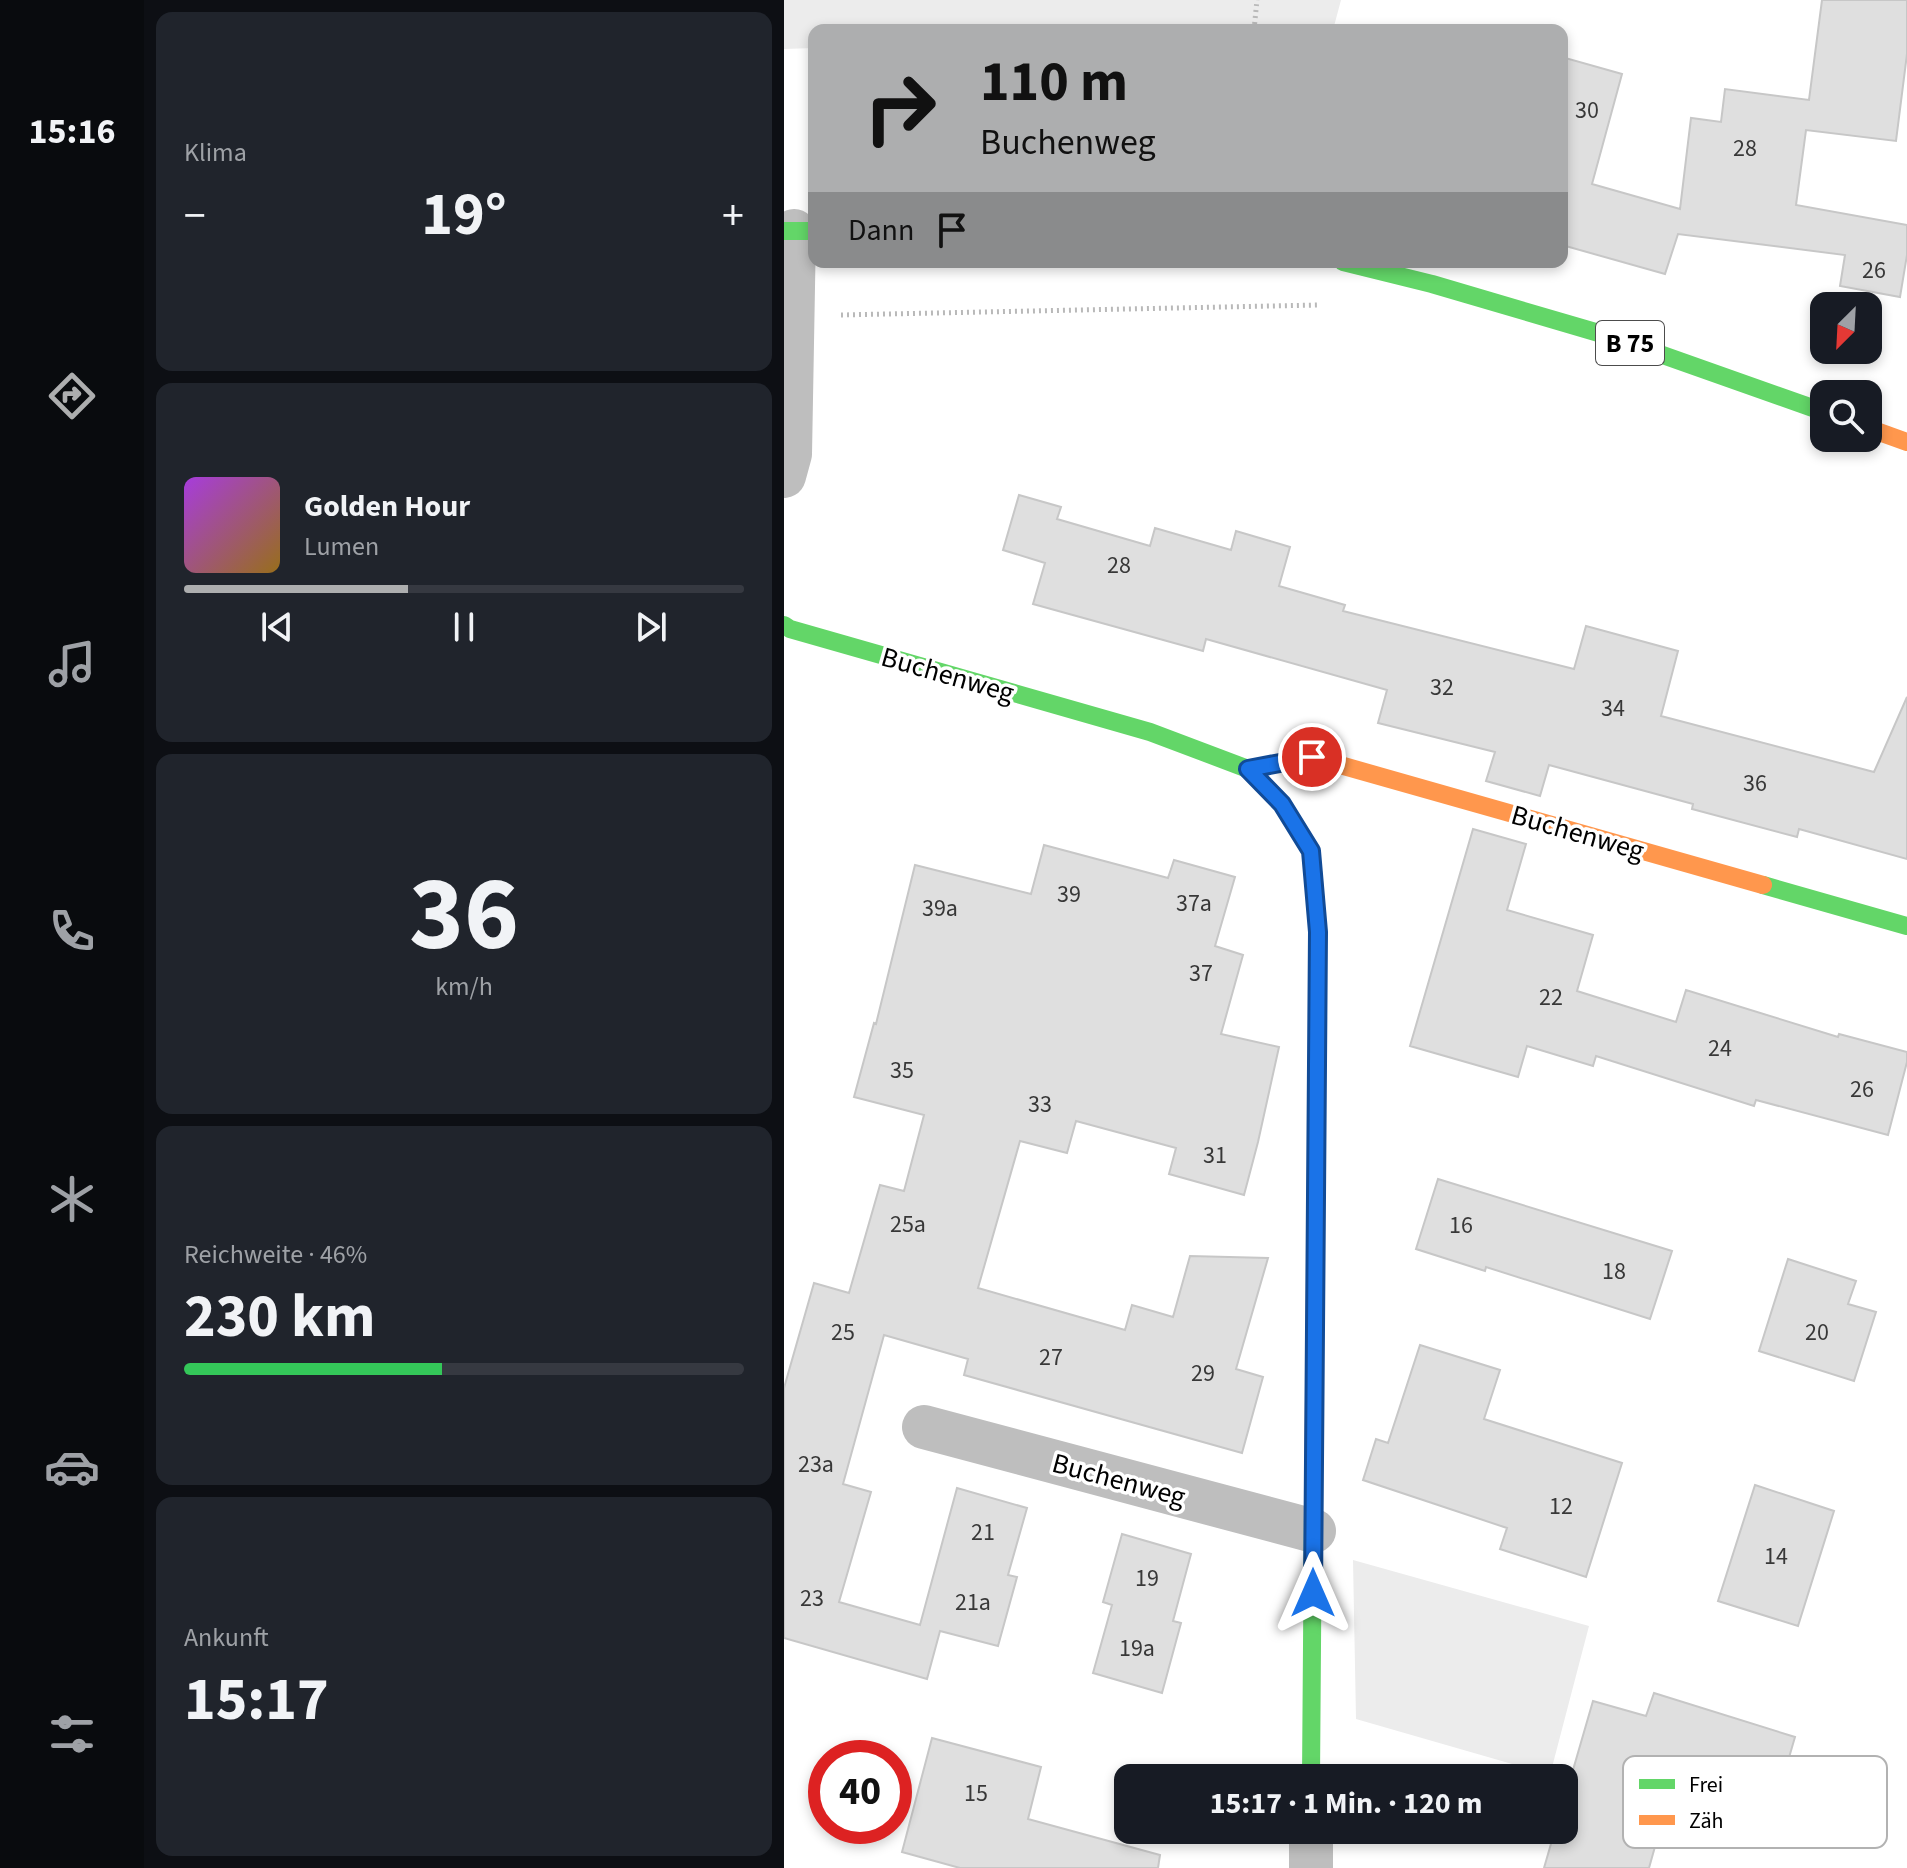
<!DOCTYPE html>
<html lang="de">
<head>
<meta charset="utf-8">
<style>
  :root { --surface:#171b24; --page:#20242c; --text:#f1f3f6; --muted:#9ea1a6; --line:#363941; --accent:#adaeaf }
  body { margin:0; font-family:"Source Sans 3",sans-serif; background:var(--page); color:var(--text); height:100vh; display:flex; flex-direction:column; font-size:30px; white-space:nowrap }
  * { box-sizing:border-box; margin:0 }
  p { font-size:26px; color:var(--muted) }
  .icon { flex:none; width:44px; height:44px; fill:none; stroke:currentColor; stroke-width:2; stroke-linecap:round; stroke-linejoin:round }
  .map { position:relative; flex:1; overflow:hidden }
  .sheet { display:flex; flex-direction:column; gap:12px; padding:12px; background:#0d0f14; width:640px }
  .sheet>* { flex:none }
  .banner { position:absolute; left:24px; top:24px; width:760px; height:244px; border-radius:16px; box-shadow:0 4px 12px #0003; background:#adaeaf; color:#111; overflow:hidden }
  .needle { width:52px; rotate:204deg }
  .fabs { position:absolute; left:1026px; top:292px; display:grid; gap:16px }
  .fabs a { display:grid; place-items:center; width:72px; height:72px; border-radius:16px; background:var(--surface); box-shadow:0 4px 12px #0003; font-size:40px }
  .speed { position:absolute; left:24px; top:1740px; display:flex; gap:16px; font-size:40px; font-weight:700; text-align:center }
  .speed>* { display:grid; place-content:center; width:104px; height:104px; border-radius:50%; background:var(--surface); box-shadow:0 4px 12px #0003; line-height:1 }
  .speed .limit { border:12px solid #d22; background:#fff; color:#111 }
  .pin { position:absolute; display:grid; place-items:center; width:68px; height:68px; color:#fff; margin:-34px; border:4px solid #fff; border-radius:50%; box-shadow:0 2px 8px #0007 }
  .me { position:absolute; width:88px; margin:-44px; rotate:0deg; stroke-linejoin:round; filter:drop-shadow(0 0 6px #0008) }
  .turn { display:flex; align-items:center; gap:28px; height:168px; padding:0 40px; font-size:36px }
  .turn .icon { width:104px; height:104px; stroke-width:2.5 }
  .turn b { display:block; font-size:56px; line-height:68px }
  .then { display:flex; align-items:center; height:76px; padding:0 40px; background:#0003; gap:16px; font-size:30px }
  .big { font-size:60px; font-weight:700; line-height:1.1 }
  .sheet .tile { flex:1; display:flex; flex-direction:column; justify-content:center; gap:12px; min-width:0; padding:0 28px; border-radius:16px; background:var(--page) }
  .sheet .dial { align-items:center; gap:0 }
  .dial b { font-size:104px; line-height:1 }
  .song { display:flex; align-items:center; gap:24px }
  .cover { width:96px; height:96px; border-radius:12px; background:linear-gradient(135deg,hsl(280 70% 55%),hsl(40 70% 35%)) }
  .played { height:8px; border-radius:4px; background:linear-gradient(90deg,var(--accent) 40%,var(--line) 40%) }
  .keys { display:flex; justify-content:space-around; direction:ltr }
  .heat { display:flex; justify-content:space-between; align-items:center; font-size:44px; direction:ltr }
  .charge { height:12px; border-radius:6px; background:linear-gradient(90deg,#34c759 46%,var(--line) 0) }
  .trip { position:absolute; left:330px; top:1764px; width:464px; height:80px; border-radius:16px; background:var(--surface); box-shadow:0 4px 12px #0003; font-weight:700; line-height:80px; text-align:center }
  main { display:flex; flex:1; min-height:0 }
  .tab-bar { display:flex; flex-direction:column; width:144px; justify-content:space-around; align-items:center; background:#090b0e; color:var(--muted) }
  .tab-bar .icon { width:56px; height:56px }
  .tab-bar .current { color:var(--accent) }
  .tab-bar b { font-size:36px; color:var(--text) }
  .map>svg:first-child { display:block }
</style>
</head>
<body>
<main>
<nav class="tab-bar">
<b>15:16</b>
<svg class="icon current" aria-label="directions" viewBox="0 0 24 24"><path d="M12 3l9 9-9 9-9-9zM9 14v-3h6M13 9l2 2-2 2"/></svg>
<svg class="icon" aria-label="music" viewBox="0 0 24 24"><path d="M9 18V5l10-2v13"/><circle cx="6" cy="18" r="3"/><circle cx="16" cy="16" r="3"/></svg>
<svg class="icon" aria-label="phone" viewBox="0 0 24 24"><path d="M5 4h4l2 5-3 2q2 4 5 5l2-3 5 2v4C11 20 4 13 5 4z"/></svg>
<svg class="icon" aria-label="climate" viewBox="0 0 24 24"><path d="M12 3v18M4 7l16 10M4 17L20 7"/></svg>
<svg class="icon" aria-label="car" viewBox="0 0 24 24"><path d="M5 17H2v-5l4-1 3-4h7l3 4 3 1v5h-3M9 17h6M6 11h13"/><circle cx="7" cy="17" r="2"/><circle cx="17" cy="17" r="2"/></svg>
<svg class="icon" aria-label="filters" viewBox="0 0 24 24"><path d="M4 7h16M4 17h16"/><circle cx="9" cy="7" r="2"/><circle cx="15" cy="17" r="2"/></svg>
</nav>
<section class="sheet">
<div class="tile"><p>Klima</p>
<div class="heat"><a>−</a><b class="big">19°</b><a>+</a></div>
</div>
<div class="tile">
<div class="song"><i class="cover"></i><div><b>Golden Hour</b><p>Lumen</p></div></div>
<div class="played"></div>
<div class="keys"><svg class="icon" aria-label="previous" viewBox="0 0 24 24"><path d="M18 5L8 12l10 7zM5 5v14"/></svg><svg class="icon" aria-label="pause" viewBox="0 0 24 24"><path d="M8 5v14M16 5v14"/></svg><svg class="icon" aria-label="next" viewBox="0 0 24 24"><path d="M6 5l10 7-10 7zM19 5v14"/></svg></div>
</div>
<div class="tile dial"><b>36</b><p>km/h</p></div>
<div class="tile"><p>Reichweite · 46%</p><b class="big">230 km</b><div class="charge"></div></div>
<div class="tile"><p>Ankunft</p><b class="big">15:17</b></div>
</section>
<div class="map">
<svg width="1123" height="1868" viewBox="0 0 1123 1868">
  <rect width="100%" height="100%" fill="#fff"/>
  <!-- green -->
  <path fill="#ececec" d="M0 0H557L549 30H30V48L0 49Z
    M569 1560 805 1626 766 1775 572 1719Z"/>
  <!-- building -->
  <path fill="#dfdfdf" stroke="#c7c7c7" stroke-width="2" d="M1038 0H1123V54L1112 141 1022 130 1012 205 1123 225V255L1116 297 1056 286 1061 255 894 234 881 274 778 245V57L838 74 808 184 896 209 907 118 937 122 941 89 1025 100Z
    M235 495 277 507 273 519 366 546 371 528 447 550 452 531 506 547 495 586 561 605 559 611 790 669 802 626 894 651 877 716 1090 772 1123 697V859L1015 829 1013 837 908 809 909 804 765 765 756 796 702 781 711 752 594 723 603 690 422 639 419 651 249 604 261 563 219 550Z
    M689 829 742 844 723 910 809 935 793 991 892 1022 902 990 1054 1037 1055 1034 1123 1052V1062L1104 1135 972 1100 970 1106 812 1056 809 1066 743 1046 734 1077 626 1046Z
    M260 845 384 878 390 860 451 877 431 946 459 955 437 1034 495 1047 474 1142 460 1195 385 1174 392 1148 292 1121 283 1153 236 1141 194 1288 341 1330 348 1305 389 1317 406 1256 484 1258 452 1369 479 1377 458 1453 180 1375 184 1359 100 1335 59 1484 87 1492 55 1602 136 1625 173 1488 243 1508 224 1575 233 1577 214 1646 156 1631 143 1679 0 1638V1388L30 1283 65 1293 96 1185 120 1191 140 1115 70 1097 90 1023 92 1024 131 865 247 894Z
    M654 1179 888 1251 866 1319 702 1267 701 1271 632 1249Z
    M1004 1259 1072 1281 1064 1304 1092 1312 1070 1381 975 1351Z
    M636 1345 716 1370 700 1419 838 1463 802 1577 716 1549 723 1528 579 1480 592 1439 604 1443Z
    M971 1485 1050 1511 1014 1626 934 1601Z
    M338 1534 407 1554 389 1621 397 1623 378 1693 309 1673 328 1605 319 1602Z
    M870 1693 1011 1737 983 1833 883 1804 865 1868H760L771 1830H780V1801L809 1701 862 1716Z
    M148 1738 257 1767 244 1819 376 1855 374 1868H176L118 1852Z"/>
  <g fill="none" stroke-linecap="round" stroke-linejoin="round">
    <!-- path -->
    <path stroke="#b9b9b9" stroke-width="5" stroke-dasharray="2 4" stroke-linecap="butt" d="M470 30 473 0
      M57 315 535 305"/>
    <!-- street -->
    <path stroke="#bebebe" stroke-width="44" d="M0 476 6 454 10 231
      M140 1427 530 1531
      M527 1868V1830"/>
    <!-- fast -->
    <path stroke="#63d668" stroke-width="18" d="M0 231H30
      M559 262 648 284 825 336 1040 412
      M0 625 6 629 366 732 464 769 498 804 527 851 530 881
      M979 885 1123 926
      M527 1778 529 1513"/>
    <!-- slow -->
    <path stroke="#ff974d" stroke-width="18" d="M1084 428 1123 442
      M464 769 528 757 979 885
      M529 1513 534 932 530 881"/>
  </g>
  <g fill="none" stroke-linecap="round" stroke-linejoin="round">
    <!-- route casing -->
    <g stroke="#114b97" stroke-width="20">
      <path id="route" d="M528 757 464 769 498 804 527 851 534 932 529 1593"/>
    </g>
    <!-- route -->
    <use href="#route" stroke="#1a73e8" stroke-width="14"/>
  </g>
  <g text-anchor="middle" stroke-width="7" stroke-linejoin="round" paint-order="stroke">
    <!-- number labels -->
    <g font-size="24" fill="#383838">
      <text x="803" y="118">30</text>
      <text x="961" y="156">28</text>
      <text x="1090" y="278">26</text>
      <text x="335" y="573">28</text>
      <text x="658" y="695">32</text>
      <text x="829" y="716">34</text>
      <text x="971" y="791">36</text>
      <text x="285" y="902">39</text>
      <text x="410" y="911">37a</text>
      <text x="156" y="916">39a</text>
      <text x="417" y="981">37</text>
      <text x="767" y="1005">22</text>
      <text x="936" y="1056">24</text>
      <text x="118" y="1078">35</text>
      <text x="1078" y="1097">26</text>
      <text x="256" y="1112">33</text>
      <text x="431" y="1163">31</text>
      <text x="124" y="1232">25a</text>
      <text x="677" y="1233">16</text>
      <text x="830" y="1279">18</text>
      <text x="59" y="1340">25</text>
      <text x="1033" y="1340">20</text>
      <text x="267" y="1365">27</text>
      <text x="419" y="1381">29</text>
      <text x="32" y="1472">23a</text>
      <text x="777" y="1514">12</text>
      <text x="199" y="1540">21</text>
      <text x="992" y="1564">14</text>
      <text x="363" y="1586">19</text>
      <text x="28" y="1606">23</text>
      <text x="189" y="1610">21a</text>
      <text x="353" y="1656">19a</text>
      <text x="192" y="1801">15</text>
    </g>
    <!-- shield labels -->
    <rect fill="#fff" stroke="#4c4c4c" stroke-width="2" x="812" y="321" width="68" height="44" rx="6"/>
    <g font-size="26" font-weight="bold" fill="#000">
      <text x="846" y="352">B 75</text>
    </g>
    <!-- street labels -->
    <g font-size="28" fill="#000" stroke="#fff">
      <text transform="translate(164 674) rotate(16)" y="10">Buchenweg</text>
      <text transform="translate(794 832) rotate(16)" y="10">Buchenweg</text>
      <text transform="translate(335 1479) rotate(15)" y="10">Buchenweg</text>
    </g>
  </g>
  <!-- legend -->
  <rect x="839" y="1756" width="264" height="92" rx="12" fill="#fff" stroke="#b2b2b2" stroke-width="2"/>
  <rect x="855" y="1779" width="36" height="10" fill="#63d668"/>
  <rect x="855" y="1815" width="36" height="10" fill="#ff974d"/>
  <g font-size="22" fill="#000">
    <text x="905" y="1792">Frei</text>
    <text x="905" y="1828">Zäh</text>
  </g>
</svg>
<div class="fabs">
<a><svg class="needle" viewBox="-14 -14 28 28"><path d="M0-13l5 13h-10z" fill="#e53935"/><path d="M0 13l5-13h-10z" fill="#9ea1a6"/></svg></a>
<a><svg class="icon" aria-label="search" viewBox="0 0 24 24"><circle cx="10" cy="10" r="6"/><path d="M15 15l6 6"/></svg></a>
</div>
<div class="speed"><div class="limit">40</div></div>
<div class="pin" style="left:528px;top:757px;background:#d93025"><svg class="icon" aria-label="arrive" viewBox="0 0 24 24"><path d="M6 21V4h12l-3 4 3 4H6"/></svg></div>
<svg class="me" style="left:529px;top:1593px" viewBox="-20 -20 40 40"><path d="M0-17L14 15 0 8-14 15z" fill="#1a73e8" stroke="#fff" stroke-width="4"/></svg>
<div class="trip">15:17 · 1 Min. · 120 m</div>
<div class="banner">
<div class="turn"><svg class="icon" aria-label="right" viewBox="0 0 24 24"><path d="M7 20v-9h11M14 6l5 5-5 5"/></svg><div><b>110 m</b>Buchenweg</div></div>
<div class="then">Dann<svg class="icon" aria-label="arrive" viewBox="0 0 24 24"><path d="M6 21V4h12l-3 4 3 4H6"/></svg></div>
</div>
</div>
</main>
</body>
</html>
